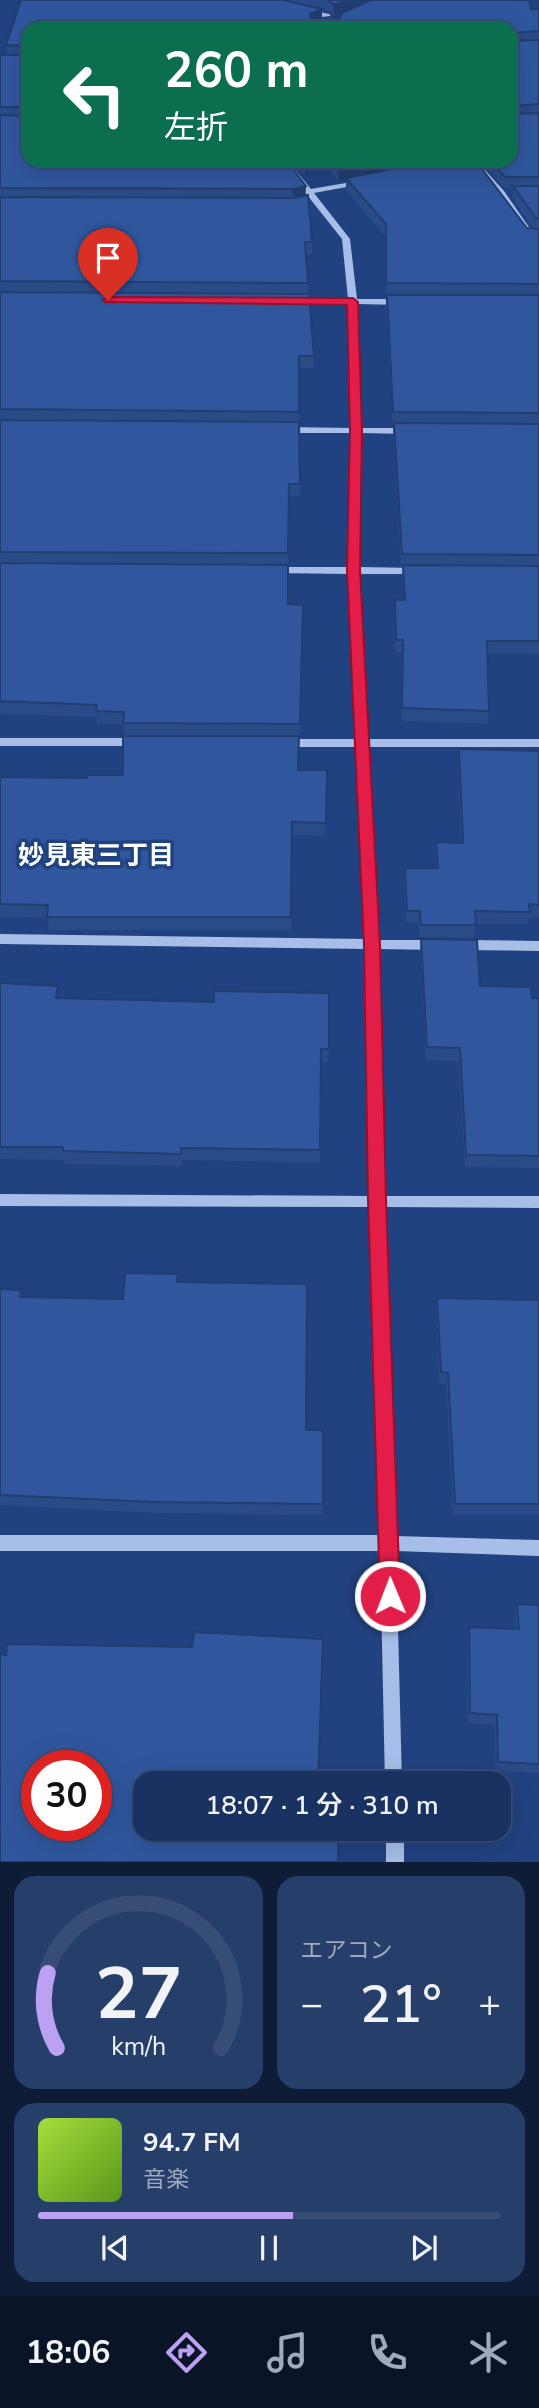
<!DOCTYPE html>
<html lang="ja">
<head>
<meta charset="utf-8">
<style>
  :root { --surface:#193261; --page:#263e6a; --text:#f1f3f6; --muted:#9faabd; --line:#374d76; --accent:#bca0f2 }
  body { margin:0; font-family:"Nunito Sans","Noto Sans JP",sans-serif; background:var(--page); color:var(--text); height:100vh; display:flex; flex-direction:column; font-size:26px; white-space:nowrap }
  * { box-sizing:border-box; margin:0 }
  p { font-size:23px; color:var(--muted) }
  .icon { flex:none; width:38px; height:38px; fill:none; stroke:currentColor; stroke-width:2; stroke-linecap:round; stroke-linejoin:round }
  .map { position:relative; height:1862px; overflow:hidden }
  .sheet { display:flex; flex-direction:column; gap:14px; padding:14px; background:#0e1c35; flex:1 }
  .sheet>* { flex:none }
  .banner { position:absolute; left:21px; top:21px; width:497px; height:147px; border-radius:21px; box-shadow:0 7px 28px #0002,0 0 0 2px var(--line); background:#0b6e4f; color:#fff; overflow:hidden }
  .speed { position:absolute; left:21px; top:1750px; display:flex; gap:14px; font-size:35px; font-weight:700; text-align:center }
  .speed>* { display:grid; place-content:center; width:91px; height:91px; border-radius:50%; background:var(--surface); box-shadow:0 7px 28px #0002,0 0 0 2px var(--line); line-height:1 }
  .speed .limit { border:10px solid #d22; background:#fff; color:#111 }
  .pin { position:absolute; display:grid; place-items:center; width:60px; height:60px; color:#fff; margin:-72px -30px; border-radius:50% 50% 50% 0; rotate:-45deg; box-shadow:0 0 7px #0007 }
  .pin .icon { rotate:45deg }
  .me { position:absolute; width:77px; margin:-38px; rotate:359deg; stroke-linejoin:round; filter:drop-shadow(0 0 5px #0008) }
  .turn { display:flex; align-items:center; gap:24px; height:147px; padding:0 28px; font-size:32px }
  .turn .icon { width:91px; height:91px; stroke-width:2.5 }
  .turn b { display:block; font-size:49px; line-height:60px }
  .big { font-size:52px; font-weight:600; line-height:1.1 }
  .sheet .card { flex:1; display:flex; flex-direction:column; justify-content:center; gap:10px; min-width:0; padding:0 24px; border-radius:21px; background:var(--page) }
  .sheet .dial { align-items:center; gap:0 }
  .dial svg { height:182px; overflow:visible; fill:none; stroke:var(--line); stroke-width:7; stroke-linecap:round; text-anchor:middle }
  .dial text { fill:var(--text); stroke:none }
  .song { display:flex; align-items:center; gap:21px }
  .cover { width:84px; height:84px; border-radius:10px; background:linear-gradient(135deg,hsl(80 70% 55%),hsl(90 70% 35%)) }
  .played { height:7px; border-radius:4px; background:linear-gradient(90deg,var(--accent) 55%,var(--line) 55%) }
  .keys { display:flex; justify-content:space-around; direction:ltr }
  .heat { display:flex; justify-content:space-between; align-items:center; font-size:38px; direction:ltr }
  .sheet .tiles { flex:1; display:grid; gap:14px; grid-template-columns:1fr 1fr }
  .card:last-child { grid-column:span 2 }
  .trip { position:absolute; left:133px; top:1771px; width:378px; height:70px; border-radius:21px; background:var(--surface); box-shadow:0 7px 28px #0002,0 0 0 2px var(--line); font-weight:600; line-height:70px; text-align:center }
  .tab-bar { display:flex; height:112px; justify-content:space-around; align-items:center; background:#0a1427; color:var(--muted) }
  .tab-bar .icon { width:49px; height:49px }
  .tab-bar .current { color:var(--accent) }
  .tab-bar b { font-size:32px; color:var(--text) }
  .map>svg:first-child { display:block }
</style>
</head>
<body>
<div class="map">
<svg width="539" height="1862" viewBox="0 0 539 1862">
  <rect width="100%" height="100%" fill="#214281"/>
  <g fill="none" stroke-linecap="round" stroke-linejoin="round">
    <!-- minor -->
    <path fill="#a7bee8" fill-rule="evenodd" d="M272 0H280L285 5 329 14 343 28H335L324 18 281 8Z
      M280 161H288L311 189 363 180V184L314 193 350 239 357 299H402L406 302 402 305 357 304 361 428H409L414 431 409 434 361 433 359 567 420 568 425 571 420 574H359L368 739H539V747H368L378 940H437L441 942 443 945 441 948 437 950 378 949 385 1196H539V1208L386 1207 395 1536 539 1540V1556L396 1551 402 1783H385L380 1551H0V1535H380L372 1207 0 1206V1194L372 1196 366 949 0 944V934L366 939 357 747H284L278 743 284 739H357L349 574 273 573 268 570 273 567H349L351 433H284L279 430 284 427 351 428 349 304H294L290 301 294 298 348 299 342 239Z
      M469 161H477L504 191 533 233H539V239L528 238 498 195Z
      M0 738H140L146 742 140 746H0Z
      M462 940 539 941V951L462 950 458 948 456 945 458 942Z
      M386 1829H404V1862H386Z"/>
  </g>
  <!-- wall -->
  <path fill="#294b88" fill-rule="evenodd" d="M21 0H529L531 9H539V654L487 653 489 711 488 724 402 721V652H395L394 613 395 600H404L402 578 403 567H401L386 307 385 236 346 190V180L338 181 321 161H476L527 228H533L512 198 513 189 504 188 479 161H511V28H28V161L306 186 305 195 312 242V254H306L308 294 314 356V368H299L300 496H289L288 604 303 605 300 736H124V724H97V717L0 714V55H7L6 45ZM322 10 330 11 334 16 342 13 339 19 322 18Z
    M291 161H305V177Z
    M459 749 539 751V917H529L528 924H476L474 938 419 937V923H406L404 881 405 868H436L435 855 436 842 461 843 458 762Z
    M298 770H327L325 836 292 835 291 930H49L47 918 0 917V777L87 778 123 775Z
    M421 939 480 986 532 998H539V1168L465 1167 458 1061 426 1060 420 952Z
    M0 983 60 998 214 1002 329 1049 328 1062H321L320 1163 182 1160V1166L64 1164V1160L0 1159Z
    M178 1274V1282L306 1430 323 1504 322 1515 155 1513 0 1505V1289L21 1290 23 1297 123 1299Z
    M437 1298 539 1300V1515H453L446 1384H439L436 1310Z
    M517 1604 539 1605V1773L495 1771 494 1725 468 1723 467 1637 469 1627 516 1629 515 1614Z"/>
  <!-- shaded-wall -->
  <path fill="#223d6f" d="M347 0H376L334 16V5Z
    M322 9V20L310 26V14Z
    M383 161H444L346 178V180L338 181 339 169Z
    M306 186 305 197 293 200V189Z"/>
  <!-- building -->
  <path fill="#30579e" stroke="#223d6f" stroke-width="2" fill-rule="evenodd" d="M21 0H283L322 9 310 14 311 19 331 17 339 19 342 13 371 0H529L531 9H539V31L511 33V28H28V51L27 46 6 45Z
    M328 0H347L334 5Z
    M511 36 512 41 539 40V104L511 106Z
    M0 55H28V108L27 107H0Z
    M511 109 512 114 539 113V177H505L491 161H511Z
    M28 113V161H287L306 186 293 189 0 188V115L27 116Z
    M331 161H383L339 169Z
    M435 161H476L527 228 539 229V284L386 283V224L346 178Z
    M513 186H539V219L536 218Z
    M308 195 312 242H305L308 283 0 281V197L293 198Z
    M0 292 309 294 314 356H299V412L0 409Z
    M387 295H539V413L393 412Z
    M0 420 299 422 300 484H289L288 553 0 552Z
    M394 423 539 424V555L402 554Z
    M0 563 288 565V604L303 605 300 724 123 723 124 712 96 711 97 705 0 701Z
    M403 565 539 566V641H487L489 711 402 708 403 640H396L395 600H405Z
    M123 736H299L298 770H327L326 823 292 822 291 917H47L48 905 0 904V777L87 778V775H123Z
    M459 749 539 751V905L529 904 530 912 475 911 476 925H421L420 911H407L405 868H438L436 842 463 843Z
    M421 939 477 940 480 986 531 987 532 998H539V1156L466 1155 460 1048 427 1047Z
    M0 983 58 986 56 998 214 1002V991L329 993V1049H321L320 1150 181 1148V1154L63 1151V1147H0Z
    M125 1273 178 1274 177 1282 307 1284 306 1430H323V1504L154 1502 0 1495V1289L21 1290 20 1297 123 1299Z
    M437 1298 539 1300V1504H455L448 1373 441 1372Z
    M517 1604 539 1605V1764L498 1762 497 1715 470 1713 469 1627 519 1629Z
    M194 1632 323 1639 318 1783H145V1829H339L338 1862H0V1654L6 1655 7 1644 192 1647ZM37 1766H96V1825H37Z"/>
  <!-- route -->
  <path fill="#e11d48" stroke="#92132f" stroke-width="2" d="M108 297 353 298 358 302 362 431 360 570 380 945 386 1199 400 1596 397 1604 390 1607 383 1604 380 1596 368 1199 364 945 347 570 350 431 347 305 105 302 103 300Z"/>
  <g text-anchor="middle" stroke-width="7" stroke-linejoin="round" paint-order="stroke">
    <!-- neighbourhood labels -->
    <g font-size="26" font-weight="bold" fill="#fff" stroke="#214281">
      <text x="96" y="864">妙見東三丁目</text>
    </g>
  </g>
</svg>
<div class="speed"><div class="limit">30</div></div>
<div class="pin" style="left:108px;top:300px;background:#d93025"><svg class="icon" aria-label="arrive" viewBox="0 0 24 24"><path d="M6 21V4h12l-3 4 3 4H6"/></svg></div>
<svg class="me" style="left:390px;top:1596px" viewBox="-20 -20 40 40"><circle r="17" fill="#e11d48" stroke="#fff" stroke-width="3"/><path d="M0-11L8 9 0 5-8 9z" fill="#fff"/></svg>
<div class="trip">18:07 · 1 分 · 310 m</div>
<div class="banner">
<div class="turn"><svg class="icon" aria-label="left" viewBox="0 0 24 24"><path d="M17 20v-9H6M10 6l-5 5 5 5"/></svg><div><b>260 m</b>左折</div></div>
</div>
</div>
<section class="sheet">
<div class="tiles">
<div class="card dial"><svg viewBox="0 0 100 80">
<path d="M14 69A42 42 0 1 1 86 69"/>
<path d="M14 69A42 42 0 0 1 10 36" stroke="#bca0f2"/>
<text x="50" y="56" font-size="32" font-weight="700">27</text>
<text x="50" y="72" font-size="11">km/h</text>
</svg></div>
<div class="card"><p>エアコン</p>
<div class="heat"><a>−</a><b class="big">21°</b><a>+</a></div>
</div>
<div class="card">
<div class="song"><i class="cover"></i><div><b>94.7 FM</b><p>音楽</p></div></div>
<div class="played"></div>
<div class="keys"><svg class="icon" aria-label="previous" viewBox="0 0 24 24"><path d="M18 5L8 12l10 7zM5 5v14"/></svg><svg class="icon" aria-label="pause" viewBox="0 0 24 24"><path d="M8 5v14M16 5v14"/></svg><svg class="icon" aria-label="next" viewBox="0 0 24 24"><path d="M6 5l10 7-10 7zM19 5v14"/></svg></div>
</div>
</div>
</section>
<nav class="tab-bar">
<b>18:06</b>
<svg class="icon current" aria-label="directions" viewBox="0 0 24 24"><path d="M12 3l9 9-9 9-9-9zM9 14v-3h6M13 9l2 2-2 2"/></svg>
<svg class="icon" aria-label="music" viewBox="0 0 24 24"><path d="M9 18V5l10-2v13"/><circle cx="6" cy="18" r="3"/><circle cx="16" cy="16" r="3"/></svg>
<svg class="icon" aria-label="phone" viewBox="0 0 24 24"><path d="M5 4h4l2 5-3 2q2 4 5 5l2-3 5 2v4C11 20 4 13 5 4z"/></svg>
<svg class="icon" aria-label="climate" viewBox="0 0 24 24"><path d="M12 3v18M4 7l16 10M4 17L20 7"/></svg>
</nav>
</body>
</html>
